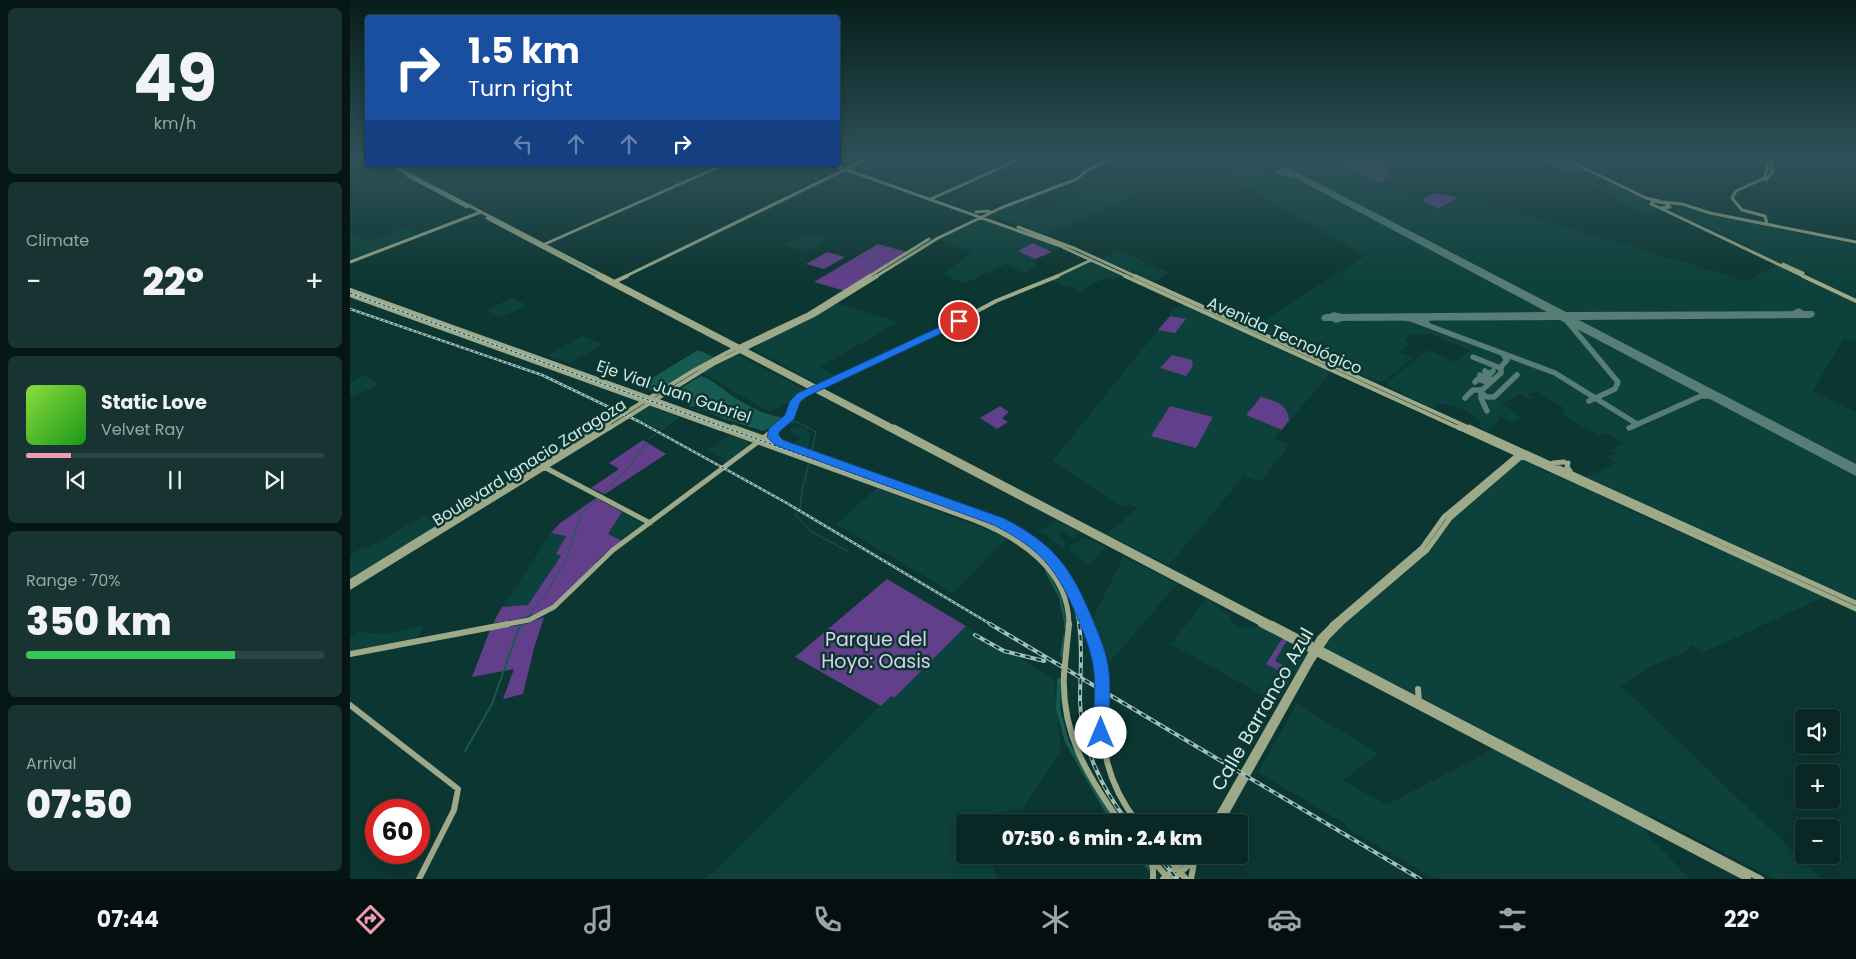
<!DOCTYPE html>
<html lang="en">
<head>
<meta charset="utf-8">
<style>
  :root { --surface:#092825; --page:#173432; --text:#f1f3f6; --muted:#99a6a7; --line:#294442; --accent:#f29ab0 }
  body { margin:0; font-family:Poppins,sans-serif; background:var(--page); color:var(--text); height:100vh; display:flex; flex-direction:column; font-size:19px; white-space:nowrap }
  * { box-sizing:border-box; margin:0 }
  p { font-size:16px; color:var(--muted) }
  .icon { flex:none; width:28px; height:28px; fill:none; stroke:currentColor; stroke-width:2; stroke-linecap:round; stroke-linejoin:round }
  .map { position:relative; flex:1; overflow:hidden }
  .details { display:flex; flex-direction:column; gap:8px; padding:8px; background:#051614; width:350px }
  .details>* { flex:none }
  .banner { position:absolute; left:15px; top:15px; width:475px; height:152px; border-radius:5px; box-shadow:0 2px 12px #0003,0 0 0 1px var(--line); background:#1a4fa0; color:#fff; overflow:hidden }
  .fabs { position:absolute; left:1445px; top:709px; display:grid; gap:10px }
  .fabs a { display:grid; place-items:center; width:45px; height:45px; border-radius:5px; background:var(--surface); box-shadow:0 2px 12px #0003,0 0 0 1px var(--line); font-size:25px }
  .speed { position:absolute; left:15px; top:799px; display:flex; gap:10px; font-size:25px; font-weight:700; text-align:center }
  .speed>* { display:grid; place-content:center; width:65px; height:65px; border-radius:50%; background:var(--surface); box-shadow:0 2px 12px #0003,0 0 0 1px var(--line); line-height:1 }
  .speed .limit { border:8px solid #d22; background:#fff; color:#111 }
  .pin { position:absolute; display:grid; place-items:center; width:42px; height:42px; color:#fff; margin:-21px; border:2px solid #fff; border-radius:50%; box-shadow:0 1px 5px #0007 }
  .me { position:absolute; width:55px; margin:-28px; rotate:0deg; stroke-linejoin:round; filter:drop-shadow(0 0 4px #0008) }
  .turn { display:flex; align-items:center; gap:18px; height:105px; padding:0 20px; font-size:22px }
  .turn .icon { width:65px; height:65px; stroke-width:2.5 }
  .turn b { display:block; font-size:35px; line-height:42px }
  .lanes { display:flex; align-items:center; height:48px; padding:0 20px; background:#0003; justify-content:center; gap:25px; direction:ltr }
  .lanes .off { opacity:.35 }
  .big { font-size:38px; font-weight:800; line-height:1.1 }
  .details .widget { flex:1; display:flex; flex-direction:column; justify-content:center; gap:8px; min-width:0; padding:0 18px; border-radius:8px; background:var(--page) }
  .details .dial { align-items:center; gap:0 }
  .dial b { font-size:65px; line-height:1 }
  .song { display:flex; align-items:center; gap:15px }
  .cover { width:60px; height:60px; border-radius:8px; background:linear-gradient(135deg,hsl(90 70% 55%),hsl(120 70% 35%)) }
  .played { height:5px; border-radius:2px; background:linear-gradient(90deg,var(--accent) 15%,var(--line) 15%) }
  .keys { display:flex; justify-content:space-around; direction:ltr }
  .heat { display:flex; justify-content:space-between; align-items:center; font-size:28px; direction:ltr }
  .charge { height:8px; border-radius:4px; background:linear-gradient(90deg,#34c759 70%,var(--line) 0) }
  .trip { position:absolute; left:606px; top:814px; width:292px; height:50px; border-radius:5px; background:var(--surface); box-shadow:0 2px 12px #0003,0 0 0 1px var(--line); font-weight:800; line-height:50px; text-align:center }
  .menu { display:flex; height:80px; justify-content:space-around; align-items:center; background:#04100f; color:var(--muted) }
  .menu .icon { width:35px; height:35px }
  .menu .on { color:var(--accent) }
  .menu b { font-size:22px; color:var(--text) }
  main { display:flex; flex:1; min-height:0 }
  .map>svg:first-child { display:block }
</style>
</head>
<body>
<main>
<section class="details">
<div class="widget dial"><b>49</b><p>km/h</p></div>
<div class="widget"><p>Climate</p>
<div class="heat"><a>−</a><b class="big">22°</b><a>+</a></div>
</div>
<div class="widget">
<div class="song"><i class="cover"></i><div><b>Static Love</b><p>Velvet Ray</p></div></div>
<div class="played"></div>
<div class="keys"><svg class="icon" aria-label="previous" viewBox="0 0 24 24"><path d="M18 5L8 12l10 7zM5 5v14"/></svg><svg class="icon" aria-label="pause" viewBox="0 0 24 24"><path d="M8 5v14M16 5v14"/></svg><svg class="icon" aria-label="next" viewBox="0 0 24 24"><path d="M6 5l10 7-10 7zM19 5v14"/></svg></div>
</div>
<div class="widget"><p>Range · 70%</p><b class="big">350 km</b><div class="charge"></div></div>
<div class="widget"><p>Arrival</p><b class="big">07:50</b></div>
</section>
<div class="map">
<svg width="1506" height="879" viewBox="0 0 1506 879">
  <rect width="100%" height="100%" fill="#0c3631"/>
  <!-- built -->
  <path fill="#0d413b" d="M849 159H985L1013 173 1012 175 1025 179 1089 210 1111 196 1396 281 1427 265 1419 261 1413 260H1416L1398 246 1328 213 1324 208 1332 207 1365 216 1506 245V341L1493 339 1463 391 1506 412V600L1236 477 1266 463 1256 456 1266 454 1261 450 1273 443 1255 433 1249 436 1222 420 1213 415 1217 413 1211 409 1214 408 1187 392 1177 394 1182 398 1179 399 1171 394 1151 403 1173 418 1161 423 1151 417 1138 432 1129 426 1130 421 1127 417 1121 413 1097 404H1087L1083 408 1037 386 1038 382 1077 350 1106 362 1120 350 1080 334H1061L1055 340 1058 344 1049 352 1063 358 1035 380 1028 382 904 327 1015 256Z
    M1248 177 1292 199 1300 206 1311 210 1294 213 1228 180Z
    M760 181 792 192 697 234 641 215 653 208 683 197 689 199 669 208 685 214Z
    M633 219 685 238 710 248 682 261 688 265 674 272 657 264 614 284 593 274 622 252 588 239Z
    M54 229 68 233 0 260V230L19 242Z
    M458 233 479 239 456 252 435 245Z
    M768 250 799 264 795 266 797 267 802 265 820 273 803 282 751 259Z
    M740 262 772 276 763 280 757 277 730 291 721 286 717 288 700 280Z
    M162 298 178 305 152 317 135 310Z
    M487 303 549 322 470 367 485 376 468 384 404 349 408 344 459 320Z
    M833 304 981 372 925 438 939 445 910 482 894 476 819 565 757 534 788 508 780 504 771 507 703 460 821 314 819 312Z
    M233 336 253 344 220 363 197 355Z
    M388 355 421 372 455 390 441 401 420 412 352 373 370 363Z
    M15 375 30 384 0 398V382Z
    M299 407H301L327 416 311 430 281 416Z
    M447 425 461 433 457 451 441 444 452 438 438 432Z
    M381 435 399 443 397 447 379 462 358 450Z
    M1173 459 1194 471 1240 490 1285 513 1351 541 1354 545 1372 550 1474 597 1352 653 1342 645 1335 652 1297 668 1271 686 1472 879H1424L1299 814 1296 833 1340 879H1085L995 827 997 825 908 772 947 704 1029 754 993 780 1036 805 1138 752 1153 740 973 647 985 631 1074 557 1094 525Z
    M378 468 693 653 890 772 889 774 708 666 665 655 704 680 711 750 673 809 628 815 627 822H615V855H628L642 863 648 879H356L541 695 545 697 616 626 657 651 689 658 690 656 377 470Z
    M527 488 657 538 603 593 486 524Z
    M272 512 294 524 272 541 258 534Z
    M73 516 89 525 0 579V555L15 546 18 548Z
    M706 520 730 533 723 538 712 531 707 535 717 543 712 547 690 531Z
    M201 533 216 535 206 555 211 556 178 605 152 607Z
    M734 537 756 547 738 566 719 549Z
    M774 556 827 584 760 662 742 620Z
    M857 598 879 615 882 623 893 629 909 626 932 639 916 664 942 678 926 703 821 644Z
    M74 626 69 637 0 651V638L9 632 33 634Z
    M937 640 954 649 957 655 947 672 925 661Z"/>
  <!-- green -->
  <path fill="#623f8a" d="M989 159H996L1042 165 1033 183 1012 175V173L987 160Z
    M1187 159H1209L1235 172 1218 174Z
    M1083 193 1109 197 1088 209 1071 200Z
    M683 243 702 252 685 259 668 251Z
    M528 244 557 252 495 291 464 282Z
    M477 252 495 257 474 269 456 264Z
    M820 316 836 319 825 333 808 330Z
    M822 355 842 360 843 366 836 376 810 368Z
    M911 397C925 401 938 404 939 420L932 430 896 415Z
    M650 406 659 412 652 418 658 422 647 429 630 418Z
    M820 406 863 417 846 448 801 436Z
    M293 440 316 454 255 494 241 488 269 469 259 463Z
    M246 498 272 512 258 534 272 541 251 557 213 599 198 610 169 619 143 623 152 607 178 605 211 556 206 554 216 536 201 533 209 524Z
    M537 579 616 626 544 698 541 696 531 706 445 657Z
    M194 617 184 648 173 694 153 699 164 669 122 677 140 630 176 624Z
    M932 639 937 640 925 661 939 668 935 674 916 664Z"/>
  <!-- water -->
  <path fill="#175a52" d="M348 350 364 357 307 391H303L292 387 294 383Z
    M351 376C364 380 373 390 384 397 400 407 412 414 430 417L431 420 422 427 413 431 372 418 345 406 339 407 340 405 320 395Z"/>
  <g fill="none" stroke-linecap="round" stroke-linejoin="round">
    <!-- stream-far1 -->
    <path stroke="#175a52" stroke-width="1" d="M438 420 449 423 466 432 461 454
      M299 439 334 412
      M459 463 452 490 450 509 445 514 462 532 499 552
      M252 495 278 468 297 442
      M177 618 201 586 217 557 231 514 249 497
      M171 625 173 623"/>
    <!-- stream -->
    <path stroke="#175a52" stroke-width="2" d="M115 751 142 704 168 630 172 624"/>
    <!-- canal-far1 -->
    <path stroke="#175a52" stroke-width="2.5" d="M696 571 710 597 716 625"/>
    <!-- canal -->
    <path stroke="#175a52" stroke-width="4" d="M716 624V627
      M712 655 715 637
      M709 680 708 709 717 742 763 822
      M787 855 800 869"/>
    <!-- taxiway-far1 -->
    <path stroke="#587c76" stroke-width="4.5" d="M938 171 928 172 949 176"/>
    <!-- taxiway -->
    <path stroke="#587c76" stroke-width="5.5" d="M1203 311 1207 314 1205 316 1215 318
      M1212 315 1268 382 1265 389 1239 401
      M1441 315 1449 311 1454 314
      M992 317 984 315 980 317 986 320 996 317
      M1051 317 1061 319 1205 373 1287 424
      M1078 325 1075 320 1081 317
      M1225 330 1226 326 1237 329
      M1123 357 1150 368
      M1135 371 1140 374 1143 371
      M1130 375 1143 380
      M1125 382 1128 379 1139 383
      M1131 393 1137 397H1144L1167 375
      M1115 398 1123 390H1132
      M1137 411 1131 398V391L1151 373V367L1157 360 1154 356
      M1279 428 1351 396H1363"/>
    <!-- runway -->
    <path fill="#587c76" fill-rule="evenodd" d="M935 166 1216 312 1463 311 1465 314 1463 317 1459 318 1229 320 1506 464V476L1210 320 973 321 971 318 973 315 977 314 1197 312 932 171 930 169Z"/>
    <!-- major-far3 -->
    <path stroke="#9da988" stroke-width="3" d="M6 159 18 161
      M1215 159 1296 198 1309 201
      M41 165 256 277
      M483 165 708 245 778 277
      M58 176 117 207
      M1416 180 1422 173V159
      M581 199 670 159
      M1303 201 1315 203 1320 207 1310 208 1301 204Z
      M1312 202 1332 204 1360 213 1506 242
      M1310 208 1455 277
      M626 212 639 211
      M137 218 249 277
      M1417 224 1415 216 1392 210 1382 198 1386 191 1415 178 1419 159
      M668 227 726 249 787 277
      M195 244 373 165
      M0 262 131 212
      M1433 264 1453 273
      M274 277 517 159
      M518 277 579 239
      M525 277 588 238 653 207 727 179 736 171 762 159
      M705 277 741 260"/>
    <!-- major-far2 -->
    <path stroke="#9da988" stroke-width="4" d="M247 276 539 429
      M253 276 547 429
      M775 276 1111 429
      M785 276 1122 429
      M1453 276 1506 301
      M264 282 277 276
      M0 290 386 429
      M0 295 371 429
      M249 429 343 371 376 353 459 314 520 276
      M258 429 363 364 464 315 527 276
      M427 429C440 418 441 405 452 395L588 332 646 301 708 276"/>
    <!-- major-far1 -->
    <path stroke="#9da988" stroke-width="5" d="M367 427 624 520C670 538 719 570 719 625
      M383 427 657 526C700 551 719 580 738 625
      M536 427 914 625
      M544 427 924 625
      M1108 427 1506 609
      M1119 427 1506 603
      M1203 463 1214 462
      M1218 463 1217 467 1220 471
      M194 467 300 523
      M0 582 251 427
      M0 587 260 427
      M152 625 179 620 204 607 263 550 428 427
      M982 625 1072 548 1094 517 1168 455
      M989 625 1077 550 1100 518 1172 456"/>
    <!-- major -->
    <path stroke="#9da988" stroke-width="6" d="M738 624 748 652 752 685
      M911 624 1398 879
      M922 624 1411 879
      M0 654 158 624
      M715 664 719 624
      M714 674C711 733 737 775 770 822
      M1068 689 1069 702
      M751 696C751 746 756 782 787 822
      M0 705 108 789 104 810 69 879
      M865 822 970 638 984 624
      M871 822 961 661 977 637 990 624
      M798 855 819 879
      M815 855 836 879
      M819 855 827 857 840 855
      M800 859 803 868V879
      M813 879 841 855
      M823 879 850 855
      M841 879 844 863"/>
    <!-- rail-far1 casing -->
    <g stroke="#a3c1bc" stroke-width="2.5">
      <path id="rail-far1" d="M0 293 641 523C684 543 721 576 729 625
        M0 309 192 375 290 422 435 502 642 625"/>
    </g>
    <!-- rail casing -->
    <g stroke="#a3c1bc" stroke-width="4">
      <path id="rail" d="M640 624 1070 879
        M729 624C733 650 730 675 730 701 731 745 751 788 778 822
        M625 635 654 651 694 661
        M807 855 827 879"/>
    </g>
    <!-- rail-far1 -->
    <use href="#rail-far1" stroke="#0c3631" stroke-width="1" stroke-dasharray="2.5" stroke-linecap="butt"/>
    <!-- rail -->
    <use href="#rail" stroke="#0c3631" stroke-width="2" stroke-dasharray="5.5" stroke-linecap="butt"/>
    <!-- major-bridge -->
    <path stroke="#9da988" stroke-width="6" d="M714 674 715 664
      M751 696 752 685"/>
  </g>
  <!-- sky -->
  <linearGradient id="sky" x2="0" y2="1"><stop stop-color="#071e1b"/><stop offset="0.56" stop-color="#2e525a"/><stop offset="1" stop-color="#2e525a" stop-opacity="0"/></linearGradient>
  <rect width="1506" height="282" fill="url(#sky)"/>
  <!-- route -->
  <path fill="#1a73e8" stroke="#114b97" d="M609 318 614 321 613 323 456 397 450 402 444 419 429 432V436L433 440 653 518C704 544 720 566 742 618 749 636 757 652 759 672 761 692 759 713 759 733L757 738 751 741 745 738 743 733C743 713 746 692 744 672 742 654 736 638 729 621 708 571 693 550 644 525L425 445 417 437 419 429 435 415 440 401 448 393Z"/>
  <g text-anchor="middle" stroke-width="5" stroke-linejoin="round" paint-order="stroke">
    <!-- street labels -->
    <g font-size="16" fill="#d0eae5" stroke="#0c3631">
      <text transform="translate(935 335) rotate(24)" y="6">Avenida Tecnológico</text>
      <text transform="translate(324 391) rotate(19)" y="6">Eje Vial Juan Gabriel</text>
      <text transform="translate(179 462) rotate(-32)" y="6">Boulevard Ignacio Zaragoza</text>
    </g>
    <!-- near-park labels -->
    <g font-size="19" fill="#dcd1ed" stroke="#0c3631">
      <text x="526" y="646">Parque del<tspan x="526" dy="22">Hoyo: Oasis</tspan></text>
    </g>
    <!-- near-street labels -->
    <g font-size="19" fill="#d0eae5" stroke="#0c3631">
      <text transform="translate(912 709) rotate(-60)" y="7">Calle Barranco Azul</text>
    </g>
  </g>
</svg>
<div class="fabs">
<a><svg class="icon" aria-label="sound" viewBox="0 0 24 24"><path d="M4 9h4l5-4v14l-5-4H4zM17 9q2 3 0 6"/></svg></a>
<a>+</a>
<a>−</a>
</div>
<div class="speed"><div class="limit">60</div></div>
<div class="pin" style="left:609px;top:321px;background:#d93025"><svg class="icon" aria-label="arrive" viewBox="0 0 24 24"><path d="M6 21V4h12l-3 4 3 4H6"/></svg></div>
<svg class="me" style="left:751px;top:733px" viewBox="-20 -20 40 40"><circle r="19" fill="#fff"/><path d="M0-13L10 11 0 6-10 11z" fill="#1a73e8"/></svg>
<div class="trip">07:50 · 6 min · 2.4 km</div>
<div class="banner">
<div class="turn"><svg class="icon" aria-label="right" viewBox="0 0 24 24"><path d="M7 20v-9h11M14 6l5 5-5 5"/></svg><div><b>1.5 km</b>Turn right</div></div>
<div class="lanes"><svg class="icon off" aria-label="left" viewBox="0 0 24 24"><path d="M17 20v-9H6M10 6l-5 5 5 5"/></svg><svg class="icon off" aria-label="ahead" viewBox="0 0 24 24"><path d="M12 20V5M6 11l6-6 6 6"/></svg><svg class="icon off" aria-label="ahead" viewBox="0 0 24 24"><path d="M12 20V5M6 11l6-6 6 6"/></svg><svg class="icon" aria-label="right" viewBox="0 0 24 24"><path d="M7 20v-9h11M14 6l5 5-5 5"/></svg></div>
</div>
</div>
</main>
<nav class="menu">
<b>07:44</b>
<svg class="icon on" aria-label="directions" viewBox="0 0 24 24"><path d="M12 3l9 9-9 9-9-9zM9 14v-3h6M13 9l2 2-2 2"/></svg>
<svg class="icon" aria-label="music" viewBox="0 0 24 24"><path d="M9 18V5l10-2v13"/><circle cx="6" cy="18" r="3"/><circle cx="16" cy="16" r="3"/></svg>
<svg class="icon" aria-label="phone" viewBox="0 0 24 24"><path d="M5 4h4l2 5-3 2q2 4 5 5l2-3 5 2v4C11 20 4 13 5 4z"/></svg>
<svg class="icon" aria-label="climate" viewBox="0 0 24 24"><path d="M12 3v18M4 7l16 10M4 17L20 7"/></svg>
<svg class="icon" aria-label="car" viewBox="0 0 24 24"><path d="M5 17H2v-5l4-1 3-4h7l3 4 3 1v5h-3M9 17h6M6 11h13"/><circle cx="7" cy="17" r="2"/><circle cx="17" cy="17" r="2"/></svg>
<svg class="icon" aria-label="filters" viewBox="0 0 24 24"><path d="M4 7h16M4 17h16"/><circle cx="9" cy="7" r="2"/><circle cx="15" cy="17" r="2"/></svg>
<b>22°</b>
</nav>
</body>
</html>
